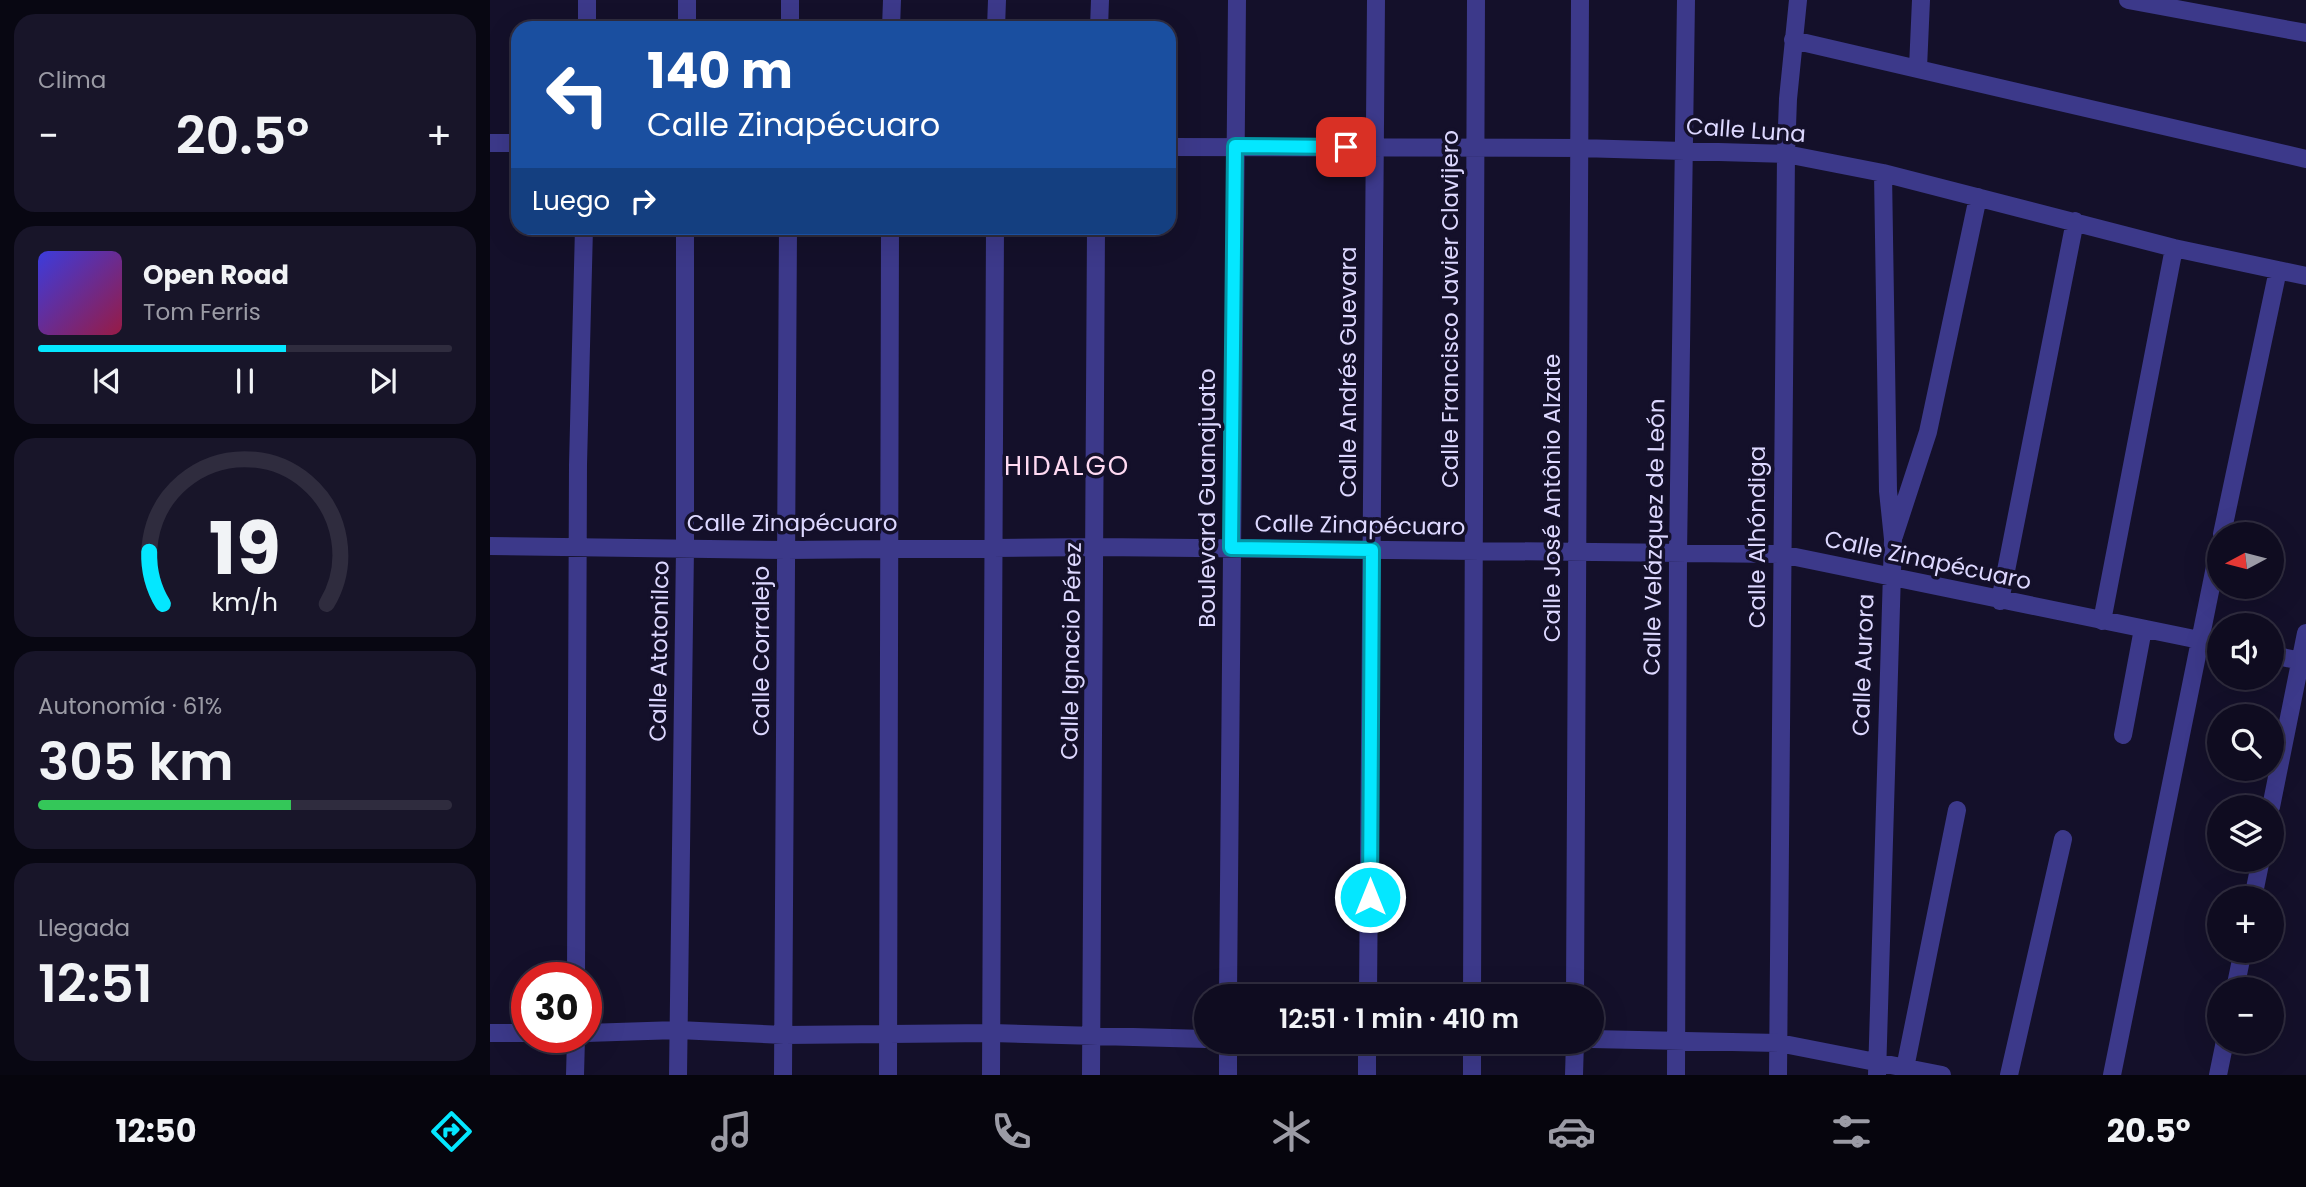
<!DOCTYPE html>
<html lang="es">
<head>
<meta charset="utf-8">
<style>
  :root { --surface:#0f0c20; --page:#181529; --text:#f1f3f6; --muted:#9b9ba5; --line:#2f2c3e; --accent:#04e7ff }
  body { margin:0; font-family:Poppins,sans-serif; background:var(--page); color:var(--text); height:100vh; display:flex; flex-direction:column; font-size:26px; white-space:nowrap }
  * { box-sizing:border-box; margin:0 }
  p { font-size:23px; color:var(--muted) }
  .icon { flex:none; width:38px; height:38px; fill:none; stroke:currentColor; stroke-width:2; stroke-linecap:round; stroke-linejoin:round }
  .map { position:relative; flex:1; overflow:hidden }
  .panel { display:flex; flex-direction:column; gap:14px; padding:14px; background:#080712; width:490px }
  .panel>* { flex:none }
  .guide { position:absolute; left:21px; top:21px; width:665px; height:214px; border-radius:21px; box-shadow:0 7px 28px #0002,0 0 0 2px var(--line); background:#1a4fa0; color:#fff; overflow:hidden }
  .needle { width:46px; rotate:263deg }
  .fabs { position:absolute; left:1717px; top:522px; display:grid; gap:14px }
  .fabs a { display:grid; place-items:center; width:77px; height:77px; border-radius:50%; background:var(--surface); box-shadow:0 7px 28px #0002,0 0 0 2px var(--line); font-size:35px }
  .speed { position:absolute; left:21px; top:962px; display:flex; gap:14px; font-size:35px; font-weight:700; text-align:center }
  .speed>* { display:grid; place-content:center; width:91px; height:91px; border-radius:50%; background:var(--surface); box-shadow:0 7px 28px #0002,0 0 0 2px var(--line); line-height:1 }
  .speed .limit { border:10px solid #d22; background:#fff; color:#111 }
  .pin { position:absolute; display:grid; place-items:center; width:60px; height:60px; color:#fff; margin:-30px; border-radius:14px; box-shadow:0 4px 10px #0006 }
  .me { position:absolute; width:77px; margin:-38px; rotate:0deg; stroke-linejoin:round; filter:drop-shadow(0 0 5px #0008) }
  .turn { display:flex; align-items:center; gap:24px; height:147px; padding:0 21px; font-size:32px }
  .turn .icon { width:91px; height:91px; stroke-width:2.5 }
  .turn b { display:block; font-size:49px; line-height:60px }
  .then { display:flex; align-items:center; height:66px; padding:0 21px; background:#0003; gap:14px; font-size:26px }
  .big { font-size:52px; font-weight:600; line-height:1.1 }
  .panel .tile { flex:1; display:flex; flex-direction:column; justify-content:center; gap:10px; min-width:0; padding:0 24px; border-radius:21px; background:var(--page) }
  .panel .dial { align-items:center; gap:0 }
  .dial svg { height:182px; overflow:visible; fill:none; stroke:var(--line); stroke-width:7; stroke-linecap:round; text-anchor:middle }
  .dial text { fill:var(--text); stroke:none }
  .song { display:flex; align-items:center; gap:21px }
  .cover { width:84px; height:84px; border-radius:10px; background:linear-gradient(135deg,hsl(240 70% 55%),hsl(340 70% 35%)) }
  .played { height:7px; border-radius:4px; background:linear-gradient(90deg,var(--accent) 60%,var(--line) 60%) }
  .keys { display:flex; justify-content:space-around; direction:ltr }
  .heat { display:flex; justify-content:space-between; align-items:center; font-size:38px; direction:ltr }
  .charge { height:10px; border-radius:5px; background:linear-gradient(90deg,#34c759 61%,var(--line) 0) }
  .trip { position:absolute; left:704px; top:984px; width:410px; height:70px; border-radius:35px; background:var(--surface); box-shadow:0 7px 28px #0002,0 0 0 2px var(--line); font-weight:600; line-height:70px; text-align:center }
  .tabs { display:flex; height:112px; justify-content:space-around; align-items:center; background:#06050d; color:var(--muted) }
  .tabs .icon { width:49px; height:49px }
  .tabs .current { color:var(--accent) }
  .tabs b { font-size:32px; color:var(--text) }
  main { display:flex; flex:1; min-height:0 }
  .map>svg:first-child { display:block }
</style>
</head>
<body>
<main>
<section class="panel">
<div class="tile"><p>Clima</p>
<div class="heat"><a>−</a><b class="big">20.5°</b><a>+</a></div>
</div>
<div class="tile">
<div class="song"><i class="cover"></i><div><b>Open Road</b><p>Tom Ferris</p></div></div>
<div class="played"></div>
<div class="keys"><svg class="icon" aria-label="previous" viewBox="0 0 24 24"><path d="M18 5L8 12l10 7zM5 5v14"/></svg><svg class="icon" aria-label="pause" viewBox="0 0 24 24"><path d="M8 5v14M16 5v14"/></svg><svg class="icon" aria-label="next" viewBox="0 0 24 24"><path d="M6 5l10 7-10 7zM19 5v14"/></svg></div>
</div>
<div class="tile dial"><svg viewBox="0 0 100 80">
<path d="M14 69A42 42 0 1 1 86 69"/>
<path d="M14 69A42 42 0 0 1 8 46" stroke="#04e7ff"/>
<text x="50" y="56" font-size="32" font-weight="700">19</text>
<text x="50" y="72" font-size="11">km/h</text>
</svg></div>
<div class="tile"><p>Autonomía · 61%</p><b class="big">305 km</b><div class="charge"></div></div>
<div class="tile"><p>Llegada</p><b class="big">12:51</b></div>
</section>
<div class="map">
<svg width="1816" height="1075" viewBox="0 0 1816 1075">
  <rect width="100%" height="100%" fill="#14102a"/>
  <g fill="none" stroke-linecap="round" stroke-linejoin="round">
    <!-- minor -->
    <path stroke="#3c398a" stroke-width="18" d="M1638 0 1816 33
      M97 28V0
      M197 28V0
      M300 28V0
      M401 28 402 0
      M506 28 507 0
      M609 28 610 0
      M1303 40 1816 159
      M1428 68 1431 0
      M0 143H28
      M679 147 1089 148 1296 154 1393 173 1684 248 1816 276
      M1732 534 1788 270
      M1404 536 1438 432 1488 197
      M0 546 296 550 607 547 1291 554 1729 644
      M1510 601 1585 221
      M1612 621 1684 248
      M1782 655 1816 662
      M1633 735 1653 629
      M1781 807 1816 633
      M1763 898 1771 859
      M86 978 88 465 94 228
      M1745 989 1753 950
      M738 996 747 0
      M878 996 886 0
      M982 996 986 0
      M1085 996 1090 0
      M0 1033H37
      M96 1033 188 1030 294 1035 502 1033 716 1039
      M1101 1039 1289 1043 1452 1075
      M738 1041V1075
      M877 1041V1075
      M1415 1068 1467 810
      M85 1075 86 1038
      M188 1075 195 548V228
      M293 1075 298 228
      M398 1075 400 228
      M501 1075 505 228
      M601 1075 606 228
      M982 1075V1041
      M1084 1075 1085 1041
      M1186 1075 1188 555 1196 0
      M1288 1075 1296 154 1298 99 1308 0
      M1387 1075 1403 539 1398 491 1393 173
      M1519 1075 1573 839
      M1622 1075 1729 547
      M1728 1075 1735 1041"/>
  </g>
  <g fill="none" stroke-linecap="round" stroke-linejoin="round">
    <!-- route casing -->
    <g stroke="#0396a6" stroke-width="18">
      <path id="route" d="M856 147 745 146 741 548 882 550 880 897"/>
    </g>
    <!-- route -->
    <use href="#route" stroke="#04e7ff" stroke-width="12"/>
  </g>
  <g text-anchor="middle" stroke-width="7" stroke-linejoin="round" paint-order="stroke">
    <!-- street labels -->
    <g font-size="23" fill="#ddd8ff" stroke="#14102a">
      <text transform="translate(1256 130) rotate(4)" y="8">Calle Luna</text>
      <text transform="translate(960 309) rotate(-90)" y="8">Calle Francisco Javier Clavijero</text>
      <text transform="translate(858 372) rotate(-90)" y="8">Calle Andrés Guevara</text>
      <text transform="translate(717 498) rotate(-90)" y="8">Boulevard Guanajuato</text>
      <text transform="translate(1062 498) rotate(-90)" y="8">Calle José Antônio Alzate</text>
      <text x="302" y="531">Calle Zinapécuaro</text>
      <text transform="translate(870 525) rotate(1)" y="8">Calle Zinapécuaro</text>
      <text transform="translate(1164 537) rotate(-89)" y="8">Calle Velázquez de León</text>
      <text transform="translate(1267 537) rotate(-90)" y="8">Calle Alhóndiga</text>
      <text transform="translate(1438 560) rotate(12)" y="8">Calle Zinapécuaro</text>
      <text transform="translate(169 651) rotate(-89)" y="8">Calle Atotonilco</text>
      <text transform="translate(271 651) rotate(-90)" y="8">Calle Corralejo</text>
      <text transform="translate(581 651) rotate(-89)" y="8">Calle Ignacio Pérez</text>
      <text transform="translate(1373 665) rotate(-88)" y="8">Calle Aurora</text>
    </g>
    <!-- quarter labels -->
    <g font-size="26" letter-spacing="2" fill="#ffdaf2" stroke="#14102a">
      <text x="577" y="475">HIDALGO</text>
    </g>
  </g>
</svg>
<div class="fabs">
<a><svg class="needle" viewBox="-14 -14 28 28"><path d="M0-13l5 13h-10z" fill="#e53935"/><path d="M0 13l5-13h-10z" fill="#9b9ba5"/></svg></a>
<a><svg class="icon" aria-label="sound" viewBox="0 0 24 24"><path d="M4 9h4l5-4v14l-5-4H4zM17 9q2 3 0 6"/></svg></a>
<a><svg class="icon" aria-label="search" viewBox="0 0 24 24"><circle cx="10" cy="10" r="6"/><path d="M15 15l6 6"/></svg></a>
<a><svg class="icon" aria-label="layers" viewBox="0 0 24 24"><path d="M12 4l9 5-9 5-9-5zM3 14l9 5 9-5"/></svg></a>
<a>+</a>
<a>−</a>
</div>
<div class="speed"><div class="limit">30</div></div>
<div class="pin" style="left:856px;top:147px;background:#d93025"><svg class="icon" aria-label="arrive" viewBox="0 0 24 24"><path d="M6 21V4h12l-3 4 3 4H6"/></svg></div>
<svg class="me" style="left:880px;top:897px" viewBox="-20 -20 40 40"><circle r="17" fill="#04e7ff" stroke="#fff" stroke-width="3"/><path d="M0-11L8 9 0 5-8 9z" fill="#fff"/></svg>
<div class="trip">12:51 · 1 min · 410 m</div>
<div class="guide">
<div class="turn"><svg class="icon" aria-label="left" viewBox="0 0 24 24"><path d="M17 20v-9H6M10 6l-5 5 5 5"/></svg><div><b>140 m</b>Calle Zinapécuaro</div></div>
<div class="then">Luego<svg class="icon" aria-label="right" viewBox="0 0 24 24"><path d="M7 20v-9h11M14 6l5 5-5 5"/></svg></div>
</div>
</div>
</main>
<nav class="tabs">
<b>12:50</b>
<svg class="icon current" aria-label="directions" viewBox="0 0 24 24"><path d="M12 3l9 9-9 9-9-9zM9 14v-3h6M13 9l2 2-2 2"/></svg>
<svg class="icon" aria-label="music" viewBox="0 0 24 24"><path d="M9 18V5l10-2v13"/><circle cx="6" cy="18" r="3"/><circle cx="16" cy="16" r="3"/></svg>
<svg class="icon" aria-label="phone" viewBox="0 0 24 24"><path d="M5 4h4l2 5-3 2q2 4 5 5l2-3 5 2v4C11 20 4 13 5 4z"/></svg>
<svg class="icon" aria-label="climate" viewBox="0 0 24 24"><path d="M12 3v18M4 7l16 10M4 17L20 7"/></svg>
<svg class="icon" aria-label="car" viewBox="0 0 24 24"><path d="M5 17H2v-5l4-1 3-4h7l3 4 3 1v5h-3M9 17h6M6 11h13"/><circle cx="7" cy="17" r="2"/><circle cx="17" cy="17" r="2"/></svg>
<svg class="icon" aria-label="filters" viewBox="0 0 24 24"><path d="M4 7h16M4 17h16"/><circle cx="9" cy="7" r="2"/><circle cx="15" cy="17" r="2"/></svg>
<b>20.5°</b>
</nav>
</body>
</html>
